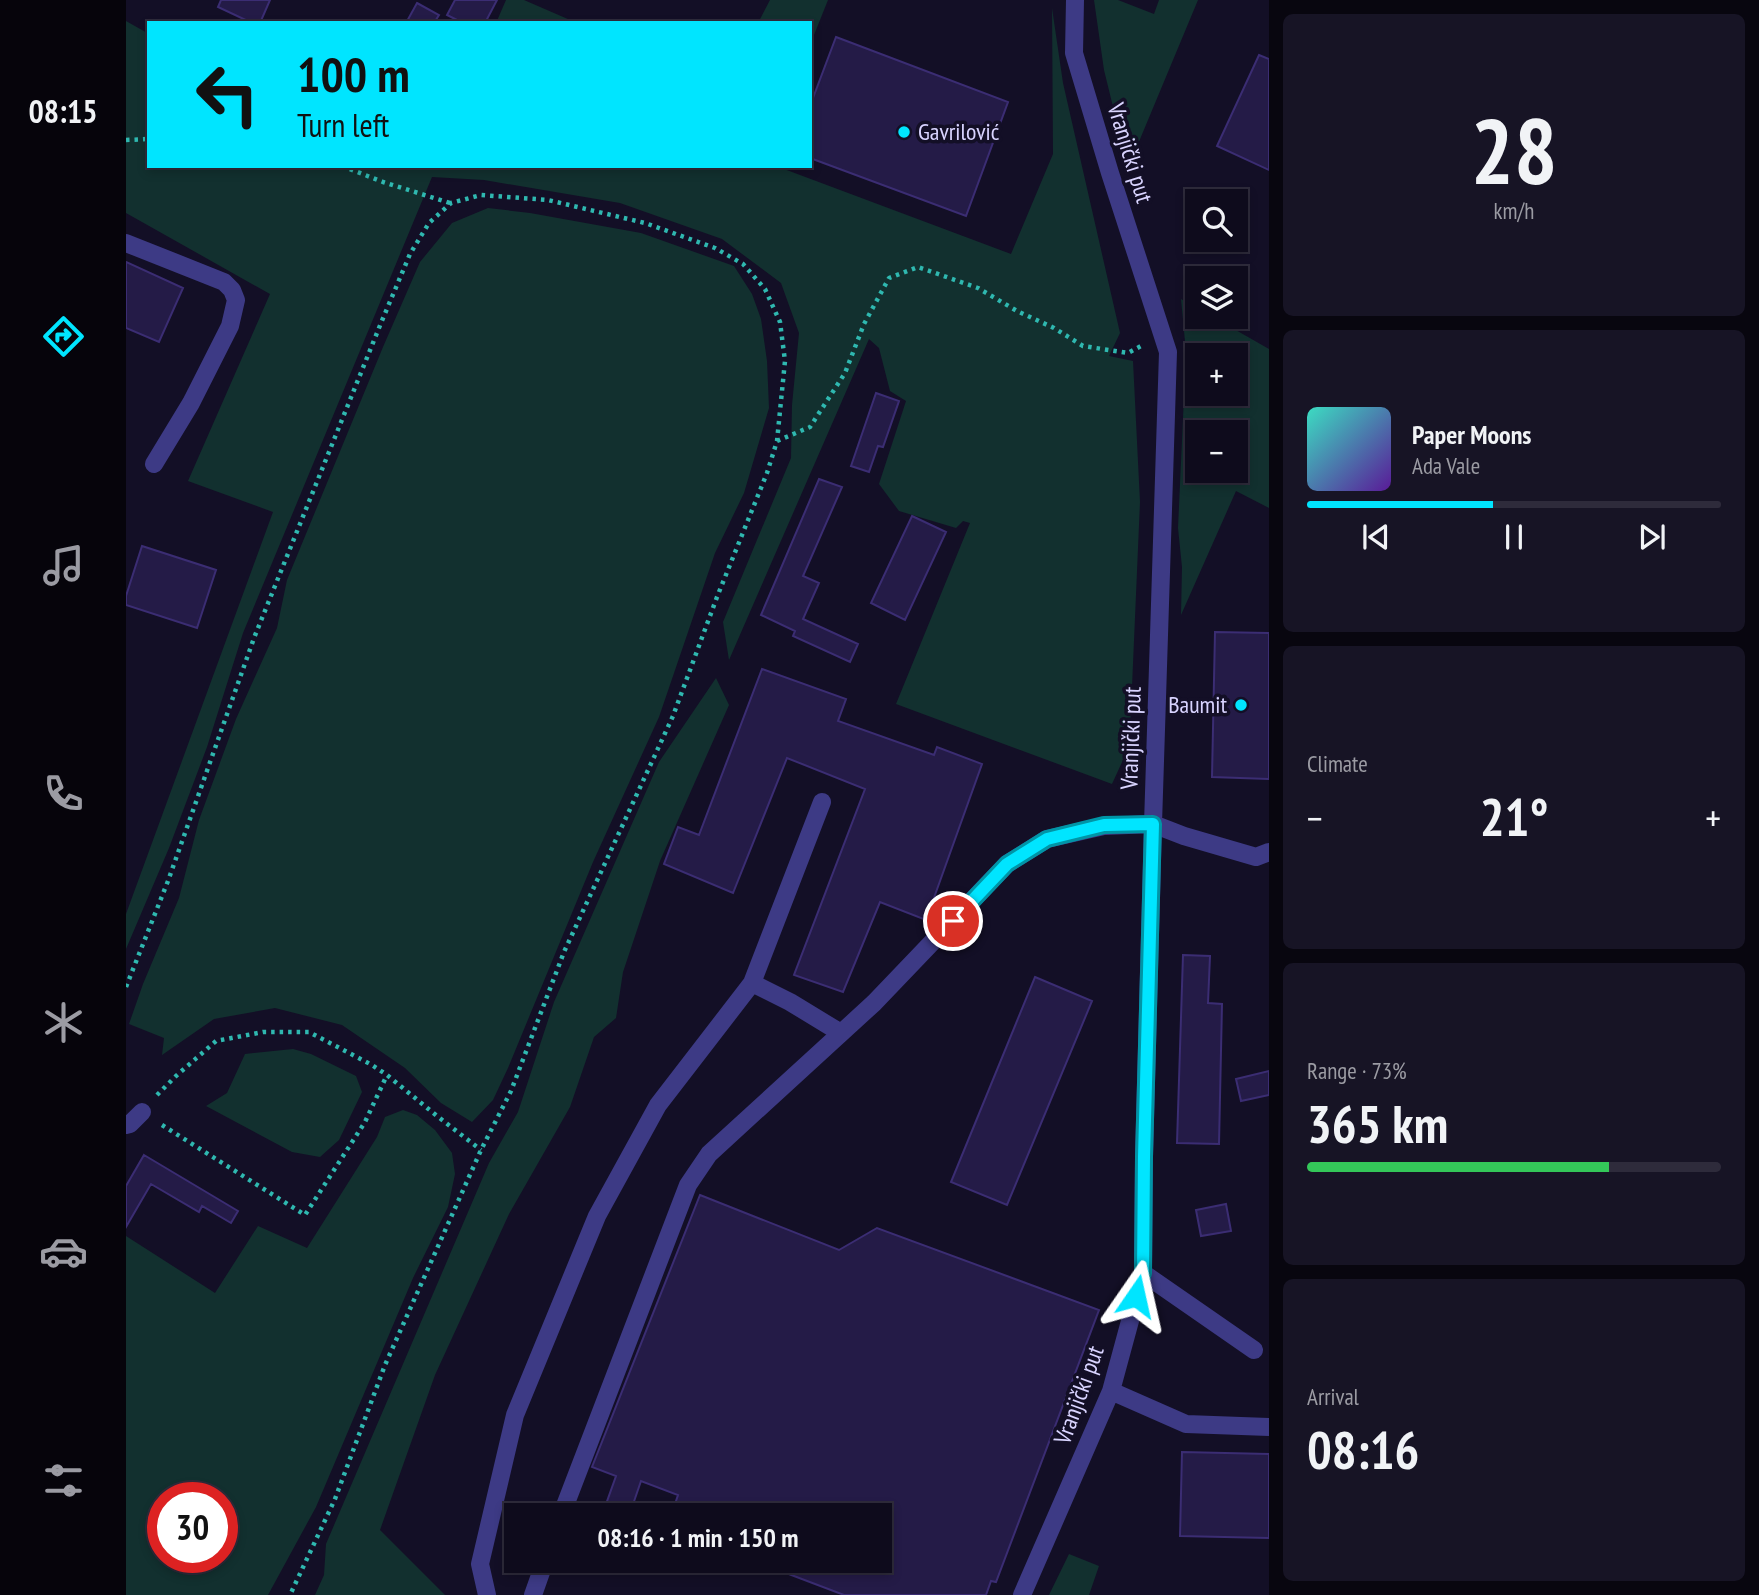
<!DOCTYPE html>
<html lang="en">
<head>
<meta charset="utf-8">
<style>
  :root { --surface:#0e0b1c; --page:#171425; --text:#f1f3f6; --muted:#9b9ba3; --line:#2e2b3b; --accent:#00e5ff }
  body { margin:0; font-family:"PT Sans Narrow",sans-serif; background:var(--page); color:var(--text); height:100vh; display:flex; flex-direction:column; font-size:26px; white-space:nowrap }
  * { box-sizing:border-box; margin:0 }
  p { font-size:23px; color:var(--muted) }
  .icon { flex:none; width:38px; height:38px; fill:none; stroke:currentColor; stroke-width:2; stroke-linecap:round; stroke-linejoin:round }
  .map { position:relative; flex:1; overflow:hidden }
  .panel { display:flex; flex-direction:column; gap:14px; padding:14px; background:#08060f; width:490px }
  .panel>* { flex:none }
  .banner { position:absolute; left:21px; top:21px; width:665px; height:147px; border-radius:0px; box-shadow:0 4px 10px #0003,0 0 0 2px var(--line); background:#00e5ff; color:#111; overflow:hidden }
  .tools { position:absolute; left:1059px; top:189px; display:grid; gap:14px }
  .tools a { display:grid; place-items:center; width:63px; height:63px; border-radius:0px; background:var(--surface); box-shadow:0 4px 10px #0003,0 0 0 2px var(--line); font-size:35px }
  .speed { position:absolute; left:21px; top:1482px; display:flex; gap:14px; font-size:35px; font-weight:700; text-align:center }
  .speed>* { display:grid; place-content:center; width:91px; height:91px; border-radius:50%; background:var(--surface); box-shadow:0 4px 10px #0003,0 0 0 2px var(--line); line-height:1 }
  .speed .limit { border:10px solid #d22; background:#fff; color:#111 }
  .pin { position:absolute; display:grid; place-items:center; width:60px; height:60px; color:#fff; margin:-30px; border:4px solid #fff; border-radius:50%; box-shadow:0 2px 7px #0007 }
  .me { position:absolute; width:77px; margin:-38px; rotate:11deg; stroke-linejoin:round; filter:drop-shadow(0 0 5px #0008) }
  .turn { display:flex; align-items:center; gap:24px; height:147px; padding:0 35px; font-size:32px }
  .turn .icon { width:91px; height:91px; stroke-width:2.5 }
  .turn b { display:block; font-size:49px; line-height:60px }
  .big { font-size:52px; font-weight:700; line-height:1.1 }
  .panel .tile { flex:1; display:flex; flex-direction:column; justify-content:center; gap:10px; min-width:0; padding:0 24px; border-radius:10px; background:var(--page) }
  .panel .dial { align-items:center; gap:0 }
  .dial b { font-size:91px; line-height:1 }
  .song { display:flex; align-items:center; gap:21px }
  .cover { width:84px; height:84px; border-radius:10px; background:linear-gradient(135deg,hsl(170 70% 55%),hsl(270 70% 35%)) }
  .played { height:7px; border-radius:4px; background:linear-gradient(90deg,var(--accent) 45%,var(--line) 45%) }
  .keys { display:flex; justify-content:space-around; direction:ltr }
  .heat { display:flex; justify-content:space-between; align-items:center; font-size:38px; direction:ltr }
  .charge { height:10px; border-radius:5px; background:linear-gradient(90deg,#34c759 73%,var(--line) 0) }
  .trip { position:absolute; left:378px; top:1503px; width:388px; height:70px; border-radius:0px; background:var(--surface); box-shadow:0 4px 10px #0003,0 0 0 2px var(--line); font-weight:700; line-height:70px; text-align:center }
  main { display:flex; flex:1; min-height:0 }
  .tab-bar { display:flex; flex-direction:column; width:126px; justify-content:space-around; align-items:center; background:#06040b; color:var(--muted) }
  .tab-bar .icon { width:49px; height:49px }
  .tab-bar .selected { color:var(--accent) }
  .tab-bar b { font-size:32px; color:var(--text) }
  .map>svg:first-child { display:block }
</style>
</head>
<body>
<main>
<nav class="tab-bar">
<b>08:15</b>
<svg class="icon selected" aria-label="directions" viewBox="0 0 24 24"><path d="M12 3l9 9-9 9-9-9zM9 14v-3h6M13 9l2 2-2 2"/></svg>
<svg class="icon" aria-label="music" viewBox="0 0 24 24"><path d="M9 18V5l10-2v13"/><circle cx="6" cy="18" r="3"/><circle cx="16" cy="16" r="3"/></svg>
<svg class="icon" aria-label="phone" viewBox="0 0 24 24"><path d="M5 4h4l2 5-3 2q2 4 5 5l2-3 5 2v4C11 20 4 13 5 4z"/></svg>
<svg class="icon" aria-label="climate" viewBox="0 0 24 24"><path d="M12 3v18M4 7l16 10M4 17L20 7"/></svg>
<svg class="icon" aria-label="car" viewBox="0 0 24 24"><path d="M5 17H2v-5l4-1 3-4h7l3 4 3 1v5h-3M9 17h6M6 11h13"/><circle cx="7" cy="17" r="2"/><circle cx="17" cy="17" r="2"/></svg>
<svg class="icon" aria-label="filters" viewBox="0 0 24 24"><path d="M4 7h16M4 17h16"/><circle cx="9" cy="7" r="2"/><circle cx="15" cy="17" r="2"/></svg>
</nav>
<div class="map">
<svg width="1143" height="1595" viewBox="0 0 1143 1595">
  <rect width="100%" height="100%" fill="#130f26"/>
  <!-- green -->
  <path fill="#12302f" fill-rule="evenodd" d="M380 0H398L451 23H370Z
    M644 0H702L684 45V23H632Z
    M968 0H992L1028 14 1033 0H1072L1002 168 978 70Z
    M926 8 937 83 994 333 983 356 1007 361 1014 502 1004 733 1002 749 986 784 770 704 844 523 837 521 830 528 773 511 753 484 780 401 764 391 753 348 743 339 603 660 597 622 665 458 666 405 673 333 655 283 596 239 494 203 358 180 306 177 117 633 81 747 43 848 0 949V914L147 512 62 481 144 294 0 213V21L23 34V166H650L885 254 927 154Z
    M362 208 404 213 515 233 608 266 626 294 635 319 641 361 643 408 618 493 589 553 533 717 467 862 382 1068 367 1100 346 1122 315 1103 279 1068 216 1025 149 1008 88 1019 36 1055 38 1038 3 1024 17 984 53 898 73 820 110 719 151 628 161 580 257 347 294 262 326 223Z
    M1055 299 1071 308V317H1087L1143 349V508L1110 491 1055 615 1056 567 1052 528 1060 352ZM1071 355H1110V394H1071ZM1071 432H1110V471H1071Z
    M590 678 603 705 534 861 497 972 490 1018 468 1037 444 1107 383 1214 309 1375 254 1530 319 1595H189L198 1575 200 1544 363 1163 392 1112 428 1002 533 762Z
    M167 1049 185 1054 230 1076 236 1092 213 1140 194 1157 166 1152 80 1106 101 1093 119 1054Z
    M277 1110 291 1115 309 1130 326 1153 329 1174 322 1207 287 1278 190 1507 142 1595H0V1236L89 1293 132 1226 181 1248 251 1137 259 1117ZM37 1498H96V1558H37Z
    M943 1554 973 1566 963 1595H923Z"/>
  <!-- building -->
  <path fill="#241b47" stroke="#3b2d73" stroke-width="2" d="M95 0H144L134 23H126L92 7Z
    M329 0H371L359 23H337L321 15Z
    M291 3 313 15 308 23H280Z
    M710 37 882 102 840 216 684 158V106Z
    M1133 55 1143 59V170L1091 146Z
    M0 262 57 288 33 342 0 328Z
    M750 393 773 401 757 447 752 446 743 472 725 466Z
    M693 479 716 487 677 576 693 583 677 619 732 644 724 662 667 636 669 631 635 615Z
    M786 516 820 532 779 620 745 603Z
    M16 546 90 570 71 628 0 605V596Z
    M1089 632 1143 633V779L1086 777Z
    M636 669 720 699 712 721 808 755 811 747 856 764 800 920 754 902 717 992 668 975 739 789 661 758 607 893 538 864 552 827 573 835Z
    M1057 955 1084 956 1082 1003 1096 1004 1093 1144 1051 1143Z
    M909 977 966 1001 881 1205 825 1182Z
    M1143 1071V1095L1115 1101 1110 1079Z
    M18 1155 112 1211 105 1223 76 1206 73 1212 25 1184 0 1227V1186Z
    M574 1195 713 1250 751 1228 973 1310 870 1582 865 1581 860 1595H718L631 1562 754 1561V1516H545L552 1495 515 1481 503 1516 479 1507 490 1476 466 1467Z
    M1100 1204 1105 1231 1075 1236 1070 1210Z
    M1056 1452 1143 1454V1538L1054 1536Z"/>
  <g fill="none" stroke-linecap="round" stroke-linejoin="round">
    <!-- path -->
    <path stroke="#2fb8b0" stroke-width="4.5" stroke-dasharray="3.5 5" stroke-linecap="butt" d="M0 140 23 139
      M216 166 257 182 324 203
      M651 441 684 427 719 373 738 324 763 278 792 267 852 288 891 311 928 328 957 346 1002 353 1017 345
      M0 987 42 881 128 638 255 323 284 254 303 223 325 203 355 195 422 200 519 223 589 248 617 264 639 289 654 322 659 361 651 441 641 473 591 597 547 716 438 952 385 1091 355 1150 259 1365 209 1499 164 1595
      M31 1095 50 1076 90 1041 137 1032H183L246 1065 261 1075 311 1116 355 1150
      M36 1125 179 1215 239 1122 261 1075"/>
    <!-- minor -->
    <path stroke="#3d3a85" stroke-width="18" d="M0 243 98 282 106 290 110 300 104 326 65 403 28 464
      M626 983 696 802
      M0 1125 4 1124 16 1112
      M1017 1273 1128 1350
      M985 1391 1060 1424 1143 1427
      M435 1516 562 1185 583 1154 748 1003 881 864 921 839 978 826 1027 824 1058 836 1130 857 1143 852
      M361 1595 354 1564 389 1415 471 1216 532 1105 626 983 664 1002 715 1033
      M407 1595 419 1561
      M896 1595 985 1391 1017 1273 1018 1157 1027 824 1042 352 984 173 948 53 949 0"/>
  </g>
  <g fill="none" stroke-linecap="round" stroke-linejoin="round">
    <!-- route casing -->
    <g stroke="#0095a6" stroke-width="18">
      <path id="route" d="M827 921 881 864 921 839 978 825 1027 824 1018 1157 1017 1273 1010 1296"/>
    </g>
    <!-- route -->
    <use href="#route" stroke="#00e5ff" stroke-width="12"/>
  </g>
  <!-- markers -->
  <g fill="#00e5ff" stroke="#130f26" stroke-width="2.5">
    <circle cx="778" cy="132" r="7"/>
    <circle cx="1115" cy="705" r="7"/>
  </g>
  <g text-anchor="middle" stroke-width="7" stroke-linejoin="round" paint-order="stroke">
    <!-- poi labels -->
    <g font-size="24" fill="#d9d4ff" stroke="#130f26" text-anchor="start">
      <text x="792" y="140">Gavrilović</text>
      <text x="1101" y="713" text-anchor="end">Baumit</text>
    </g>
    <!-- street labels -->
    <g font-size="24" fill="#d9d4ff" stroke="#130f26">
      <text transform="translate(1004 153) rotate(73)" y="8">Vranjički put</text>
      <text transform="translate(1005 738) rotate(-88)" y="8">Vranjički put</text>
      <text transform="translate(953 1395) rotate(-70)" y="8">Vranjički put</text>
    </g>
  </g>
</svg>
<div class="tools">
<a><svg class="icon" aria-label="search" viewBox="0 0 24 24"><circle cx="10" cy="10" r="6"/><path d="M15 15l6 6"/></svg></a>
<a><svg class="icon" aria-label="layers" viewBox="0 0 24 24"><path d="M12 4l9 5-9 5-9-5zM3 14l9 5 9-5"/></svg></a>
<a>+</a>
<a>−</a>
</div>
<div class="speed"><div class="limit">30</div></div>
<div class="pin" style="left:827px;top:921px;background:#d93025"><svg class="icon" aria-label="arrive" viewBox="0 0 24 24"><path d="M6 21V4h12l-3 4 3 4H6"/></svg></div>
<svg class="me" style="left:1010px;top:1296px" viewBox="-20 -20 40 40"><path d="M0-17L14 15 0 8-14 15z" fill="#00e5ff" stroke="#fff" stroke-width="4"/></svg>
<div class="trip">08:16 · 1 min · 150 m</div>
<div class="banner">
<div class="turn"><svg class="icon" aria-label="left" viewBox="0 0 24 24"><path d="M17 20v-9H6M10 6l-5 5 5 5"/></svg><div><b>100 m</b>Turn left</div></div>
</div>
</div>
<section class="panel">
<div class="tile dial"><b>28</b><p>km/h</p></div>
<div class="tile">
<div class="song"><i class="cover"></i><div><b>Paper Moons</b><p>Ada Vale</p></div></div>
<div class="played"></div>
<div class="keys"><svg class="icon" aria-label="previous" viewBox="0 0 24 24"><path d="M18 5L8 12l10 7zM5 5v14"/></svg><svg class="icon" aria-label="pause" viewBox="0 0 24 24"><path d="M8 5v14M16 5v14"/></svg><svg class="icon" aria-label="next" viewBox="0 0 24 24"><path d="M6 5l10 7-10 7zM19 5v14"/></svg></div>
</div>
<div class="tile"><p>Climate</p>
<div class="heat"><a>−</a><b class="big">21°</b><a>+</a></div>
</div>
<div class="tile"><p>Range · 73%</p><b class="big">365 km</b><div class="charge"></div></div>
<div class="tile"><p>Arrival</p><b class="big">08:16</b></div>
</section>
</main>
</body>
</html>
